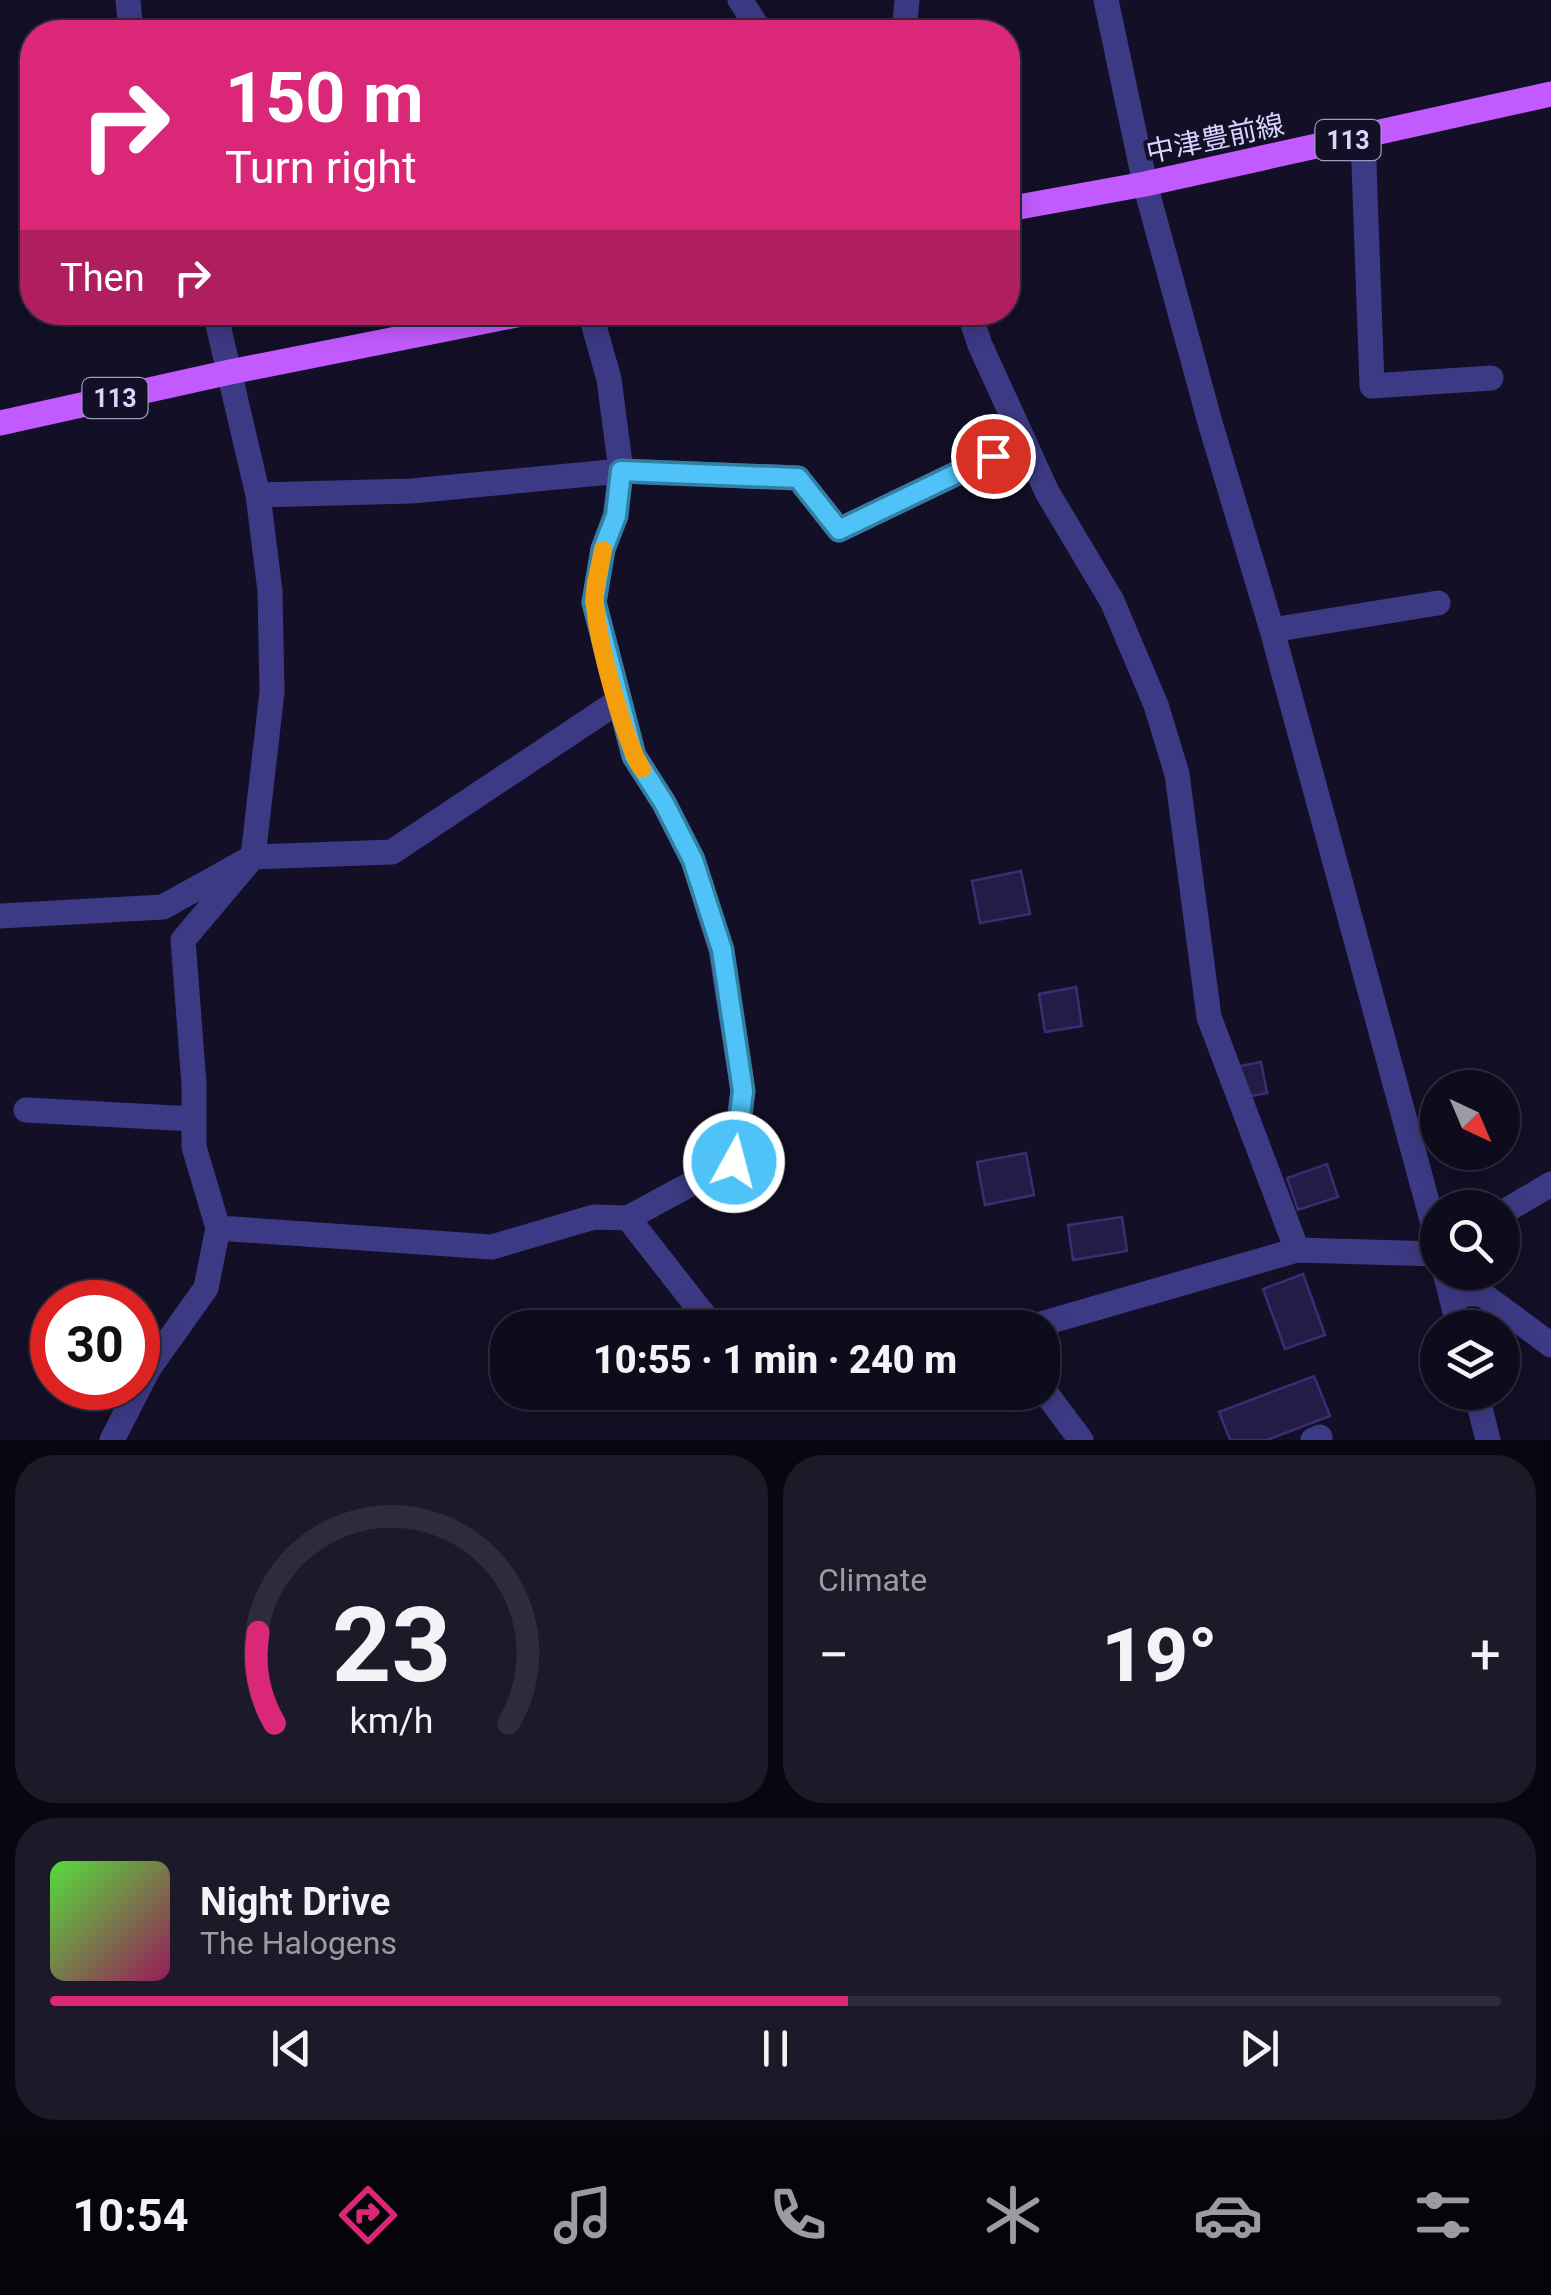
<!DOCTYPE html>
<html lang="en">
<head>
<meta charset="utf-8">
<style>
  :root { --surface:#0e0b1c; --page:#1c1929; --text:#f1f3f6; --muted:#9b9ba3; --line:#2e2b3b; --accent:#db2777 }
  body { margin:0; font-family:Roboto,"Noto Sans JP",sans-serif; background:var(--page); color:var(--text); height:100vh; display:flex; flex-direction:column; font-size:38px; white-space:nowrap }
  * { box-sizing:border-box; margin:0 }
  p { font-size:32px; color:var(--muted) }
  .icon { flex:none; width:55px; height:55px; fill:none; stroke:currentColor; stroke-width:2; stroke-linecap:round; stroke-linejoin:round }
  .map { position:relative; height:1440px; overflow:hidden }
  .details { display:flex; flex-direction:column; gap:15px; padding:15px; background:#08060f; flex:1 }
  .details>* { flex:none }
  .top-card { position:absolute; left:20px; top:20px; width:1000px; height:305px; border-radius:40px; box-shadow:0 5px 25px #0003,0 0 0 2px var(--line); background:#db2777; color:#fff; overflow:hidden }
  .needle { width:65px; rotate:136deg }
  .fabs { position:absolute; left:1420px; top:1070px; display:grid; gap:20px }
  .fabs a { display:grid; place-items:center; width:100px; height:100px; border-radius:50%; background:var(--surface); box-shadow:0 5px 25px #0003,0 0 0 2px var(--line); font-size:50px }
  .speed { position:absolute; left:30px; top:1280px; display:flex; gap:20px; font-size:50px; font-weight:700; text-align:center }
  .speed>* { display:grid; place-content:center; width:130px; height:130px; border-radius:50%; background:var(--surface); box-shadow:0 5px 25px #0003,0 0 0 2px var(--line); line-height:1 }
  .speed .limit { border:15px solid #d22; background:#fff; color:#111 }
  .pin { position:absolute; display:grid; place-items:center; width:85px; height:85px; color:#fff; margin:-42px; border:5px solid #fff; border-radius:50%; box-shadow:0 2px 10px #0007 }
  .me { position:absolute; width:110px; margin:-55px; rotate:7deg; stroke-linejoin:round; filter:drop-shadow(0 0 8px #0008) }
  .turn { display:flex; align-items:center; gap:35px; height:210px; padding:0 40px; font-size:45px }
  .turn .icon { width:130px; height:130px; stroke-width:2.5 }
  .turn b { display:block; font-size:70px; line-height:85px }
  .then { display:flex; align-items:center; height:95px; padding:0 40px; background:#0003; gap:20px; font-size:38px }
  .big { font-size:75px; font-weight:800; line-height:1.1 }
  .details .tile { flex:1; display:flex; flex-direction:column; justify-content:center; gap:15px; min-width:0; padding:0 35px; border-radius:40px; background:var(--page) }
  .details .dial { align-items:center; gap:0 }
  .dial svg { height:260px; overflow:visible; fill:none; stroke:var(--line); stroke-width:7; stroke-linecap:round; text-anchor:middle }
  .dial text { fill:var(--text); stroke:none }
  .song { display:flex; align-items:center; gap:30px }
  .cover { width:120px; height:120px; border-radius:15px; background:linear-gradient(135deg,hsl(110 70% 55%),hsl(330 70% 35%)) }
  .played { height:10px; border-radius:5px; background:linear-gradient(90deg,var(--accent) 55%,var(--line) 55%) }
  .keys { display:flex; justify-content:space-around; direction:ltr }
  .heat { display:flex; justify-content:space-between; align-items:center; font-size:55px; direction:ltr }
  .details .tiles { flex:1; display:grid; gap:15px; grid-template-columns:1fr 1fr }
  .tile:last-child { grid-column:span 2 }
  .trip { position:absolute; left:490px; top:1310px; width:570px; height:100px; border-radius:40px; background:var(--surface); box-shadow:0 5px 25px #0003,0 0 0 2px var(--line); font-weight:800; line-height:100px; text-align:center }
  .tab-bar { display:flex; height:160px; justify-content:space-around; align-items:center; background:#06040b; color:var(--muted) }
  .tab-bar .icon { width:70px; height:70px }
  .tab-bar .on { color:var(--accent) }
  .tab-bar b { font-size:45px; color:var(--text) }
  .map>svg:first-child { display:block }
</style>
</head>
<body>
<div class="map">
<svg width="1551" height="1440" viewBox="0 0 1551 1440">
  <rect width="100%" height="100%" fill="#130f26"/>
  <!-- building -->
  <path fill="#241b47" stroke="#3b2d73" stroke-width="2.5" d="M1021 871 1030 914 980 923 972 881Z
    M1076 987 1082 1026 1045 1032 1039 994Z
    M1261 1062 1267 1093 1241 1098 1235 1067Z
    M1026 1153 1034 1195 985 1205 977 1162Z
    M1327 1164 1338 1197 1298 1210 1287 1178Z
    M1122 1217 1127 1251 1073 1260 1068 1225Z
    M1303 1274 1325 1335 1285 1349 1263 1289Z
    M1314 1376 1330 1416 1267 1440H1230L1219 1412Z"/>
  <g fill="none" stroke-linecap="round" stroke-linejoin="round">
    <!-- minor -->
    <path stroke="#3d3a85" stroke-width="25" d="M128 0 131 32
      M740 0 761 32
      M1106 0 1145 184
      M904 32 907 0
      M1363 137 1372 386 1491 378
      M969 312 980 345 1047 492 1112 601 1156 705 1177 774 1209 1017 1297 1250
      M258 495 411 491 621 471 798 478 839 530 1024 441
      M1272 630 1438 603
      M0 916 163 907 253 857 392 852 617 702
      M26 1110 194 1119
      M1502 1213 1551 1184
      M628 1218 714 1328
      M218 1228 492 1247 594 1217 628 1218 733 1161 743 1091 721 950 693 860 664 803 634 756 594 603 603 549 615 516 621 471 609 379 590 312
      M1451 1294H1482L1551 1345
      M1027 1328 1297 1250 1438 1254
      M1042 1388 1081 1440
      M112 1440 149 1368 206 1288 218 1228 194 1147V1084L183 940 253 857 272 692 270 591 258 495 215 312
      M1313 1440 1320 1437"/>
    <!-- tertiary -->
    <path stroke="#3d3a85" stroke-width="25" d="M1145 184 1211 426 1272 630 1438 1242
      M1445 1272 1459 1328
      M1476 1392 1488 1440"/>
    <!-- primary -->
    <path stroke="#c25bff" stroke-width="25" d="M1008 209 1145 184 1551 94
      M0 423 230 372 532 312"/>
  </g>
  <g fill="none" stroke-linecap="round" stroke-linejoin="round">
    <!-- route casing -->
    <g stroke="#337fa1" stroke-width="25">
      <path id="route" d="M734 1162 743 1091 722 950 693 860 664 803 634 756 594 602 603 549 616 516 621 471 798 478 839 530 993 456"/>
    </g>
    <!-- route -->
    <use href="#route" stroke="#4fc3f7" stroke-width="18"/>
    <!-- slow -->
    <path stroke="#f59e0b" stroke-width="18" d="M603 550C600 567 593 588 595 604 597 639 624 741 642 769"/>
  </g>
  <g text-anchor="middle" stroke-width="8" stroke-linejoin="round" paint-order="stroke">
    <!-- shield labels -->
    <g fill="#130f26" stroke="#9e99be" stroke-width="2.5">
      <rect x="1315.5" y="120" width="65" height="40" rx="8"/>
      <rect x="82.5" y="378" width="65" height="40" rx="8"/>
    </g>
    <g font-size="25" font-weight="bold" fill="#d9d4ff">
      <text x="1348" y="149">113</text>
      <text x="115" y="407">113</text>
    </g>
    <!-- street labels -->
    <g font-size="28" fill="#d9d4ff" stroke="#130f26">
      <text transform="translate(1215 138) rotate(-12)" y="10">中津豊前線</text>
    </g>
  </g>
</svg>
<div class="fabs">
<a><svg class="needle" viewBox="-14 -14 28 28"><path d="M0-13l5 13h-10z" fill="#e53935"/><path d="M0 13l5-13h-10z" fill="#9b9ba3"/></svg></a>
<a><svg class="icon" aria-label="search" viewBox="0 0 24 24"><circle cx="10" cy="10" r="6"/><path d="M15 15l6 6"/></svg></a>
<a><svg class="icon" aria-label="layers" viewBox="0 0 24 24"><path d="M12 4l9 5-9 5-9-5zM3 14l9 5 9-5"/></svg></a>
</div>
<div class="speed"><div class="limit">30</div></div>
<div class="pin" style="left:993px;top:456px;background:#d93025"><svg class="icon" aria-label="arrive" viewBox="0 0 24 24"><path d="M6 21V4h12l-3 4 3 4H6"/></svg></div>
<svg class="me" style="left:734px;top:1162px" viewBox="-20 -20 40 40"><circle r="17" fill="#4fc3f7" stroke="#fff" stroke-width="3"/><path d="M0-11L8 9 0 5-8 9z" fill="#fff"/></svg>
<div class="trip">10:55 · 1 min · 240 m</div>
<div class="top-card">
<div class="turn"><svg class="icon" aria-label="right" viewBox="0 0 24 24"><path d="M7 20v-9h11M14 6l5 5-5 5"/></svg><div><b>150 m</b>Turn right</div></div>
<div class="then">Then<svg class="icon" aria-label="right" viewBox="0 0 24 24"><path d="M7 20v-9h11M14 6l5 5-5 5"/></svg></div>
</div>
</div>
<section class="details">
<div class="tiles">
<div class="tile dial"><svg viewBox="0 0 100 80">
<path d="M14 69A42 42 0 1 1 86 69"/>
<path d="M14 69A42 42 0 0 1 9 41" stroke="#db2777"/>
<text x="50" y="56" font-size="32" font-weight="700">23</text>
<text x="50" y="72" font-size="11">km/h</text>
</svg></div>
<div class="tile"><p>Climate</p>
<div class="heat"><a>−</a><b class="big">19°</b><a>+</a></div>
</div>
<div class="tile">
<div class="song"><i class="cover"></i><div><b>Night Drive</b><p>The Halogens</p></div></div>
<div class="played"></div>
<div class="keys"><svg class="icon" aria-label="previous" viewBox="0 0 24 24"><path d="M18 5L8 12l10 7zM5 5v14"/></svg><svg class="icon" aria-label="pause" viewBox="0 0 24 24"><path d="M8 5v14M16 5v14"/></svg><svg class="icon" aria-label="next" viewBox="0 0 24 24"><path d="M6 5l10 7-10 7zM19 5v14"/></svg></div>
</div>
</div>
</section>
<nav class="tab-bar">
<b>10:54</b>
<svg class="icon on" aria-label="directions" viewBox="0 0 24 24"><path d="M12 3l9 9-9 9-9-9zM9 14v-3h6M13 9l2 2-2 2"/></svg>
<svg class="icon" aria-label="music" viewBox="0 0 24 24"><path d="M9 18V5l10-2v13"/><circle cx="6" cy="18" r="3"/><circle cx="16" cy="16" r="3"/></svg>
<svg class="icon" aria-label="phone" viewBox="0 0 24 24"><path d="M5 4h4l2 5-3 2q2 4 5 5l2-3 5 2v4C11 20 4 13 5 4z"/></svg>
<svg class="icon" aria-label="climate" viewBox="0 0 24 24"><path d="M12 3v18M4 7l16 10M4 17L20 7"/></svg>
<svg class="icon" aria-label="car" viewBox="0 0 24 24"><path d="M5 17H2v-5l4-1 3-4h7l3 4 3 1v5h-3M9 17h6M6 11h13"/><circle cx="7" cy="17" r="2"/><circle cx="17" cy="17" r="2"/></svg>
<svg class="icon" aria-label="filters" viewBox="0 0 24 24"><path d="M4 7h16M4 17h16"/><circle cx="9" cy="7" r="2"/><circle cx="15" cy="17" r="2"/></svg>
</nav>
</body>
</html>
